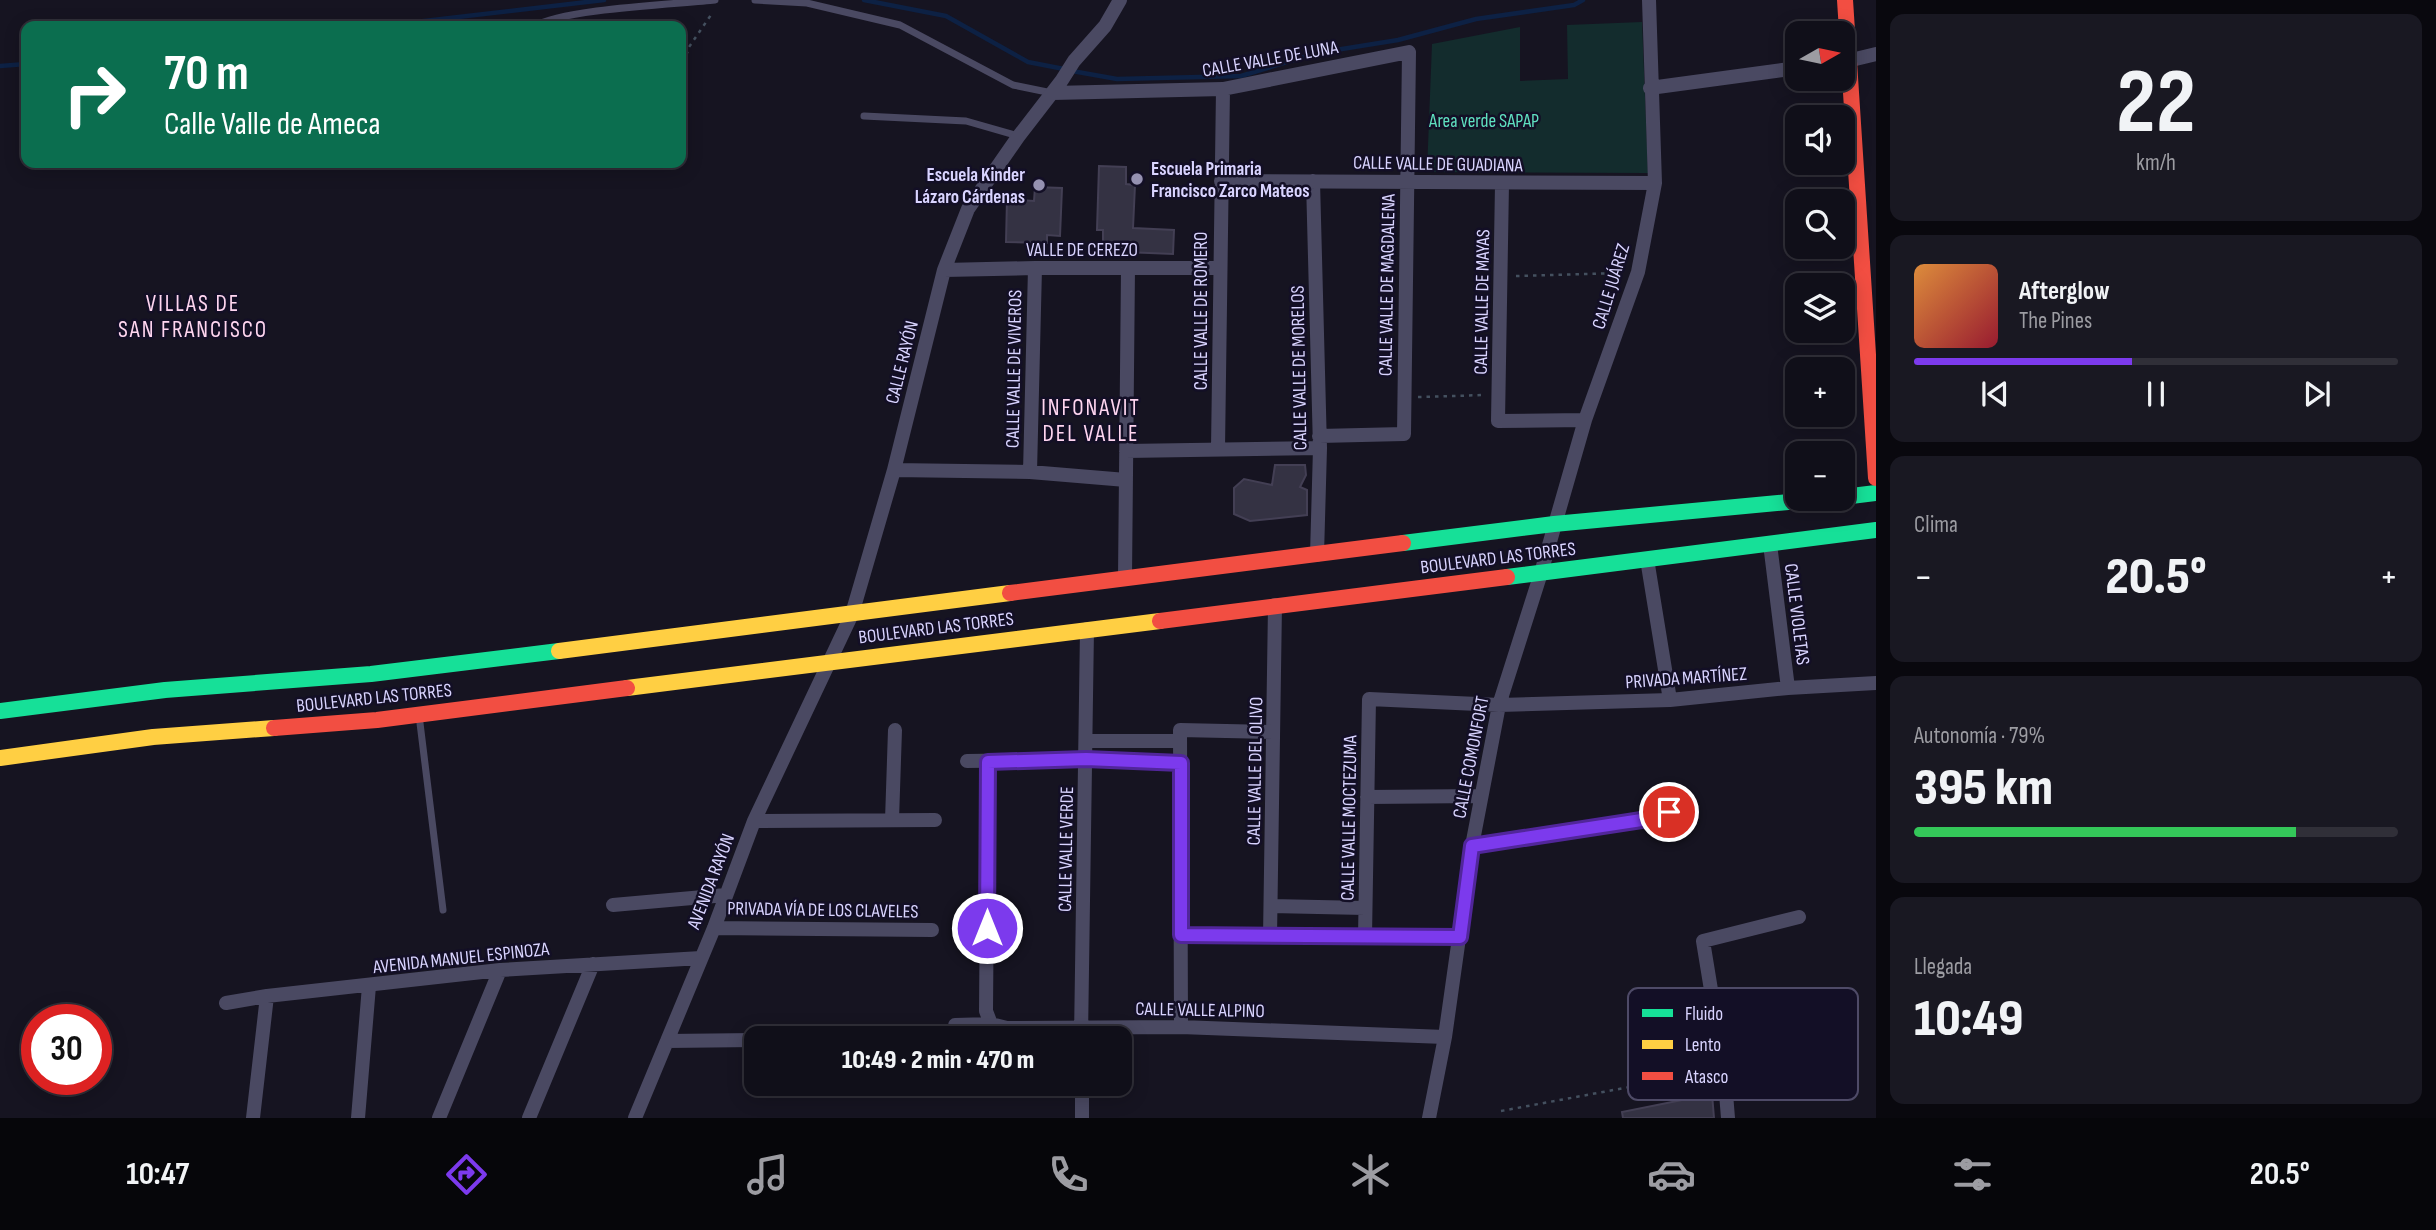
<!DOCTYPE html>
<html lang="es">
<head>
<meta charset="utf-8">
<style>
  :root { --surface:#100f19; --page:#191822; --text:#f1f3f6; --muted:#9c9ca2; --line:#302f38; --accent:#7c3aed }
  body { margin:0; font-family:"Sofia Sans Condensed",sans-serif; background:var(--page); color:var(--text); height:100vh; display:flex; flex-direction:column; font-size:26px; white-space:nowrap }
  * { box-sizing:border-box; margin:0 }
  p { font-size:23px; color:var(--muted) }
  .icon { flex:none; width:38px; height:38px; fill:none; stroke:currentColor; stroke-width:2; stroke-linecap:round; stroke-linejoin:round }
  .map { position:relative; flex:1; overflow:hidden }
  .side { display:flex; flex-direction:column; gap:14px; padding:14px; background:#09080e; width:560px }
  .side>* { flex:none }
  .hud { position:absolute; left:21px; top:21px; width:665px; height:147px; border-radius:14px; box-shadow:0 4px 18px #0003,0 0 0 2px var(--line); background:#0b6e4f; color:#fff; overflow:hidden }
  .needle { width:46px; rotate:81deg }
  .buttons { position:absolute; left:1785px; top:21px; display:grid; gap:14px }
  .buttons a { display:grid; place-items:center; width:70px; height:70px; border-radius:14px; background:var(--surface); box-shadow:0 4px 18px #0003,0 0 0 2px var(--line); font-size:35px }
  .speed { position:absolute; left:21px; top:1004px; display:flex; gap:14px; font-size:35px; font-weight:700; text-align:center }
  .speed>* { display:grid; place-content:center; width:91px; height:91px; border-radius:50%; background:var(--surface); box-shadow:0 4px 18px #0003,0 0 0 2px var(--line); line-height:1 }
  .speed .limit { border:10px solid #d22; background:#fff; color:#111 }
  .pin { position:absolute; display:grid; place-items:center; width:60px; height:60px; color:#fff; margin:-30px; border:4px solid #fff; border-radius:50%; box-shadow:0 2px 7px #0007 }
  .me { position:absolute; width:77px; margin:-38px; rotate:0deg; stroke-linejoin:round; filter:drop-shadow(0 0 5px #0008) }
  .turn { display:flex; align-items:center; gap:24px; height:147px; padding:0 28px; font-size:32px }
  .turn .icon { width:91px; height:91px; stroke-width:2.5 }
  .turn b { display:block; font-size:49px; line-height:60px }
  .big { font-size:52px; font-weight:800; line-height:1.1 }
  .side .tile { flex:1; display:flex; flex-direction:column; justify-content:center; gap:10px; min-width:0; padding:0 24px; border-radius:14px; background:var(--page) }
  .side .dial { align-items:center; gap:0 }
  .dial b { font-size:91px; line-height:1 }
  .song { display:flex; align-items:center; gap:21px }
  .cover { width:84px; height:84px; border-radius:10px; background:linear-gradient(135deg,hsl(30 70% 55%),hsl(350 70% 35%)) }
  .played { height:7px; border-radius:4px; background:linear-gradient(90deg,var(--accent) 45%,var(--line) 45%) }
  .keys { display:flex; justify-content:space-around; direction:ltr }
  .heat { display:flex; justify-content:space-between; align-items:center; font-size:38px; direction:ltr }
  .charge { height:10px; border-radius:5px; background:linear-gradient(90deg,#34c759 79%,var(--line) 0) }
  .trip { position:absolute; left:744px; top:1026px; width:388px; height:70px; border-radius:14px; background:var(--surface); box-shadow:0 4px 18px #0003,0 0 0 2px var(--line); font-weight:800; line-height:70px; text-align:center }
  .dock { display:flex; height:112px; justify-content:space-around; align-items:center; background:#06060a; color:var(--muted) }
  .dock .icon { width:49px; height:49px }
  .dock .active { color:var(--accent) }
  .dock b { font-size:32px; color:var(--text) }
  main { display:flex; flex:1; min-height:0 }
  .map>svg:first-child { display:block }
</style>
</head>
<body>
<main>
<div class="map">
<svg width="1876" height="1118" viewBox="0 0 1876 1118">
  <rect width="100%" height="100%" fill="#161421"/>
  <!-- green -->
  <path fill="#132c2d" d="M1642 22 1648 173 1427 172 1432 44 1520 27V81L1568 79 1567 25Z"/>
  <g fill="none" stroke-linecap="round" stroke-linejoin="round">
    <!-- stream -->
    <path stroke="#0d2144" stroke-width="4.5" d="M864 0 946 16 1028 62 1064 69
      M381 26 604 0
      M0 66 26 64
      M1072 71 1117 79 1241 76 1317 53 1398 40 1476 19 1574 5 1583 0"/>
  </g>
  <!-- building -->
  <path fill="#343243" stroke="#433f54" stroke-width="2" d="M1099 166 1126 167V184L1135 185 1133 228 1174 230 1173 254 1125 252V248L1103 247V230H1097Z
    M1035 187 1062 188 1060 236 1047 235V243L1006 242 1007 199 1034 201Z
    M1275 465H1305L1306 475 1300 487 1307 490V515L1250 521 1234 514V488L1244 479 1272 485Z
    M1712 1094 1714 1118H1623L1622 1112Z"/>
  <g fill="none" stroke-linecap="round" stroke-linejoin="round">
    <!-- path -->
    <path stroke="#44505f" stroke-width="2.5" stroke-dasharray="3.5 5" stroke-linecap="butt" d="M681 71 689 47 713 12
      M1516 276 1621 273
      M1418 397 1485 395
      M1501 1111 1710 1072"/>
    <!-- lane -->
    <path stroke="#4a4962" stroke-width="7" d="M755 0 807 3 900 25 1013 85 1052 93
      M536 26C560 9 680 4 715 0
      M864 116 966 121 1018 136
      M419 715 443 910"/>
    <!-- street -->
    <path stroke="#4a4962" stroke-width="14" d="M1843 62 1876 54
      M1650 88 1797 68
      M1053 93 1223 89 1409 52 1404 434 1319 436
      M1221 181 1655 183
      M1313 181 1320 448 1317 555
      M1502 184 1498 421 1585 420
      M944 270 1035 268H1220
      M1218 449 1223 89
      M1126 451 1320 448
      M894 470 1030 472 1126 480
      M1030 472 1035 268
      M1770 544 1788 688
      M1647 559 1670 700
      M1125 577 1128 268
      M1086 741H1180
      M967 761 1086 759 1181 763
      M988 762 986 1011 991 1024
      M1367 797 1481 796
      M892 820 895 730
      M754 821 935 820
      M1472 846 1648 819 1691 806
      M613 905 726 895
      M1271 906 1365 908
      M714 928 932 930
      M1181 935 1460 937
      M1270 937 1275 605
      M1365 937 1369 699 1499 705 1670 700 1788 688 1876 683
      M226 1003 267 996 500 970 701 958
      M955 1025 991 1024 1007 1028 1181 1027 1445 1037
      M1181 1027 1180 730 1273 732
      M1081 1038 1087 629
      M667 1041 756 1040
      M1082 1083V1118
      M253 1118 267 996
      M358 1118 369 986
      M439 1118 500 970
      M529 1118 593 964
      M635 1118 714 928 754 821 852 614 894 470 944 270 968 209 1018 137 1062 80 1074 61 1105 26 1120 0
      M1429 1118 1445 1037 1472 846 1499 705 1541 573 1585 420 1638 272 1655 183 1649 0
      M1728 1118 1724 1069 1703 941 1799 917"/>
    <!-- fast -->
    <path stroke="#16e098" stroke-width="16" d="M1843 497 1876 493
      M1403 543 1554 524 1821 499
      M1507 577 1876 530
      M0 711 165 690 371 674 559 651"/>
    <!-- slow -->
    <path stroke="#ffcf43" stroke-width="16" d="M559 651 1010 593
      M627 688 1160 621
      M0 758 153 737 274 728"/>
    <!-- jam -->
    <path stroke="#f24e42" stroke-width="16" d="M1845 0 1876 478
      M1010 593 1403 543
      M1160 621 1507 577
      M274 728 377 720 627 688"/>
  </g>
  <g fill="none" stroke-linecap="round" stroke-linejoin="round">
    <!-- route casing -->
    <g stroke="#51269a" stroke-width="18">
      <path id="route" d="M987 928 988 762 1086 759 1181 763V935L1460 937 1472 846 1648 819 1669 812"/>
    </g>
    <!-- route -->
    <use href="#route" stroke="#7c3aed" stroke-width="12"/>
  </g>
  <!-- markers -->
  <g fill="#9591b1" stroke="#130f26" stroke-width="2.5">
    <circle cx="1137" cy="179" r="7"/>
    <circle cx="1039" cy="185" r="7"/>
  </g>
  <g text-anchor="middle" stroke-width="5" stroke-linejoin="round" paint-order="stroke">
    <!-- street labels -->
    <g font-size="19" fill="#d9d4ff" stroke="#130f26">
      <text transform="translate(1270 58) rotate(-10)" y="7">CALLE VALLE DE LUNA</text>
      <text transform="translate(1438 163) rotate(1)" y="7">CALLE VALLE DE GUADIANA</text>
      <text x="1082" y="256">VALLE DE CEREZO</text>
      <text transform="translate(1386 285) rotate(-89)" y="7">CALLE VALLE DE MAGDALENA</text>
      <text transform="translate(1610 286) rotate(-73)" y="7">CALLE JUÁREZ</text>
      <text transform="translate(1481 302) rotate(-89)" y="7">CALLE VALLE DE MAYAS</text>
      <text transform="translate(1200 311) rotate(-90)" y="7">CALLE VALLE DE ROMERO</text>
      <text transform="translate(901 362) rotate(-76)" y="7">CALLE RAYÓN</text>
      <text transform="translate(1298 368) rotate(-91)" y="7">CALLE VALLE DE MORELOS</text>
      <text transform="translate(1013 369) rotate(-89)" y="7">CALLE VALLE DE VIVEROS</text>
      <text transform="translate(1498 557) rotate(-7)" y="7">BOULEVARD LAS TORRES</text>
      <text transform="translate(1798 614) rotate(83)" y="7">CALLE VIOLETAS</text>
      <text transform="translate(936 627) rotate(-7)" y="7">BOULEVARD LAS TORRES</text>
      <text transform="translate(1686 677) rotate(-4)" y="7">PRIVADA MARTÍNEZ</text>
      <text transform="translate(374 697) rotate(-6)" y="7">BOULEVARD LAS TORRES</text>
      <text transform="translate(1470 757) rotate(-79)" y="7">CALLE COMONFORT</text>
      <text transform="translate(1254 771) rotate(-89)" y="7">CALLE VALLE DEL OLIVO</text>
      <text transform="translate(1348 818) rotate(-89)" y="7">CALLE VALLE MOCTEZUMA</text>
      <text transform="translate(1065 849) rotate(-89)" y="7">CALLE VALLE VERDE</text>
      <text transform="translate(710 881) rotate(-69)" y="7">AVENIDA RAYÓN</text>
      <text transform="translate(823 909) rotate(1)" y="7">PRIVADA VÍA DE LOS CLAVELES</text>
      <text transform="translate(461 957) rotate(-6)" y="7">AVENIDA MANUEL ESPINOZA</text>
      <text transform="translate(1200 1009) rotate(1)" y="7">CALLE VALLE ALPINO</text>
    </g>
    <!-- park labels -->
    <g font-size="19" fill="#5fe0c0" stroke="#130f26">
      <text x="1484" y="127">Area verde SAPAP</text>
    </g>
    <!-- poi labels -->
    <g font-size="19" font-weight="bold" fill="#d9d4ff" stroke="#130f26" text-anchor="start">
      <text x="1151" y="175">Escuela Primaria<tspan x="1151" dy="22">Francisco Zarco Mateos</tspan></text>
      <text x="1025" y="181" text-anchor="end">Escuela Kinder<tspan x="1025" dy="22">Lázaro Cárdenas</tspan></text>
    </g>
    <!-- quarter labels -->
    <g font-size="23" letter-spacing="2" fill="#ffd6f0" stroke="#130f26">
      <text x="193" y="311">VILLAS DE<tspan x="193" dy="26">SAN FRANCISCO</tspan></text>
      <text x="1091" y="415">INFONAVIT<tspan x="1091" dy="26">DEL VALLE</tspan></text>
    </g>
  </g>
  <!-- legend -->
  <rect x="1628" y="988" width="230" height="112" rx="10" fill="#130f26" stroke="#4e4a67" stroke-width="2"/>
  <rect x="1642" y="1009" width="31" height="8" fill="#16e098"/>
  <rect x="1642" y="1040" width="31" height="9" fill="#ffcf43"/>
  <rect x="1642" y="1072" width="31" height="8" fill="#f24e42"/>
  <g font-size="19" fill="#d9d4ff">
    <text x="1685" y="1020">Fluido</text>
    <text x="1685" y="1051">Lento</text>
    <text x="1685" y="1083">Atasco</text>
  </g>
</svg>
<div class="buttons">
<a><svg class="needle" viewBox="-14 -14 28 28"><path d="M0-13l5 13h-10z" fill="#e53935"/><path d="M0 13l5-13h-10z" fill="#9c9ca2"/></svg></a>
<a><svg class="icon" aria-label="sound" viewBox="0 0 24 24"><path d="M4 9h4l5-4v14l-5-4H4zM17 9q2 3 0 6"/></svg></a>
<a><svg class="icon" aria-label="search" viewBox="0 0 24 24"><circle cx="10" cy="10" r="6"/><path d="M15 15l6 6"/></svg></a>
<a><svg class="icon" aria-label="layers" viewBox="0 0 24 24"><path d="M12 4l9 5-9 5-9-5zM3 14l9 5 9-5"/></svg></a>
<a>+</a>
<a>−</a>
</div>
<div class="speed"><div class="limit">30</div></div>
<div class="pin" style="left:1669px;top:812px;background:#d93025"><svg class="icon" aria-label="arrive" viewBox="0 0 24 24"><path d="M6 21V4h12l-3 4 3 4H6"/></svg></div>
<svg class="me" style="left:987px;top:928px" viewBox="-20 -20 40 40"><circle r="17" fill="#7c3aed" stroke="#fff" stroke-width="3"/><path d="M0-11L8 9 0 5-8 9z" fill="#fff"/></svg>
<div class="trip">10:49 · 2 min · 470 m</div>
<div class="hud">
<div class="turn"><svg class="icon" aria-label="right" viewBox="0 0 24 24"><path d="M7 20v-9h11M14 6l5 5-5 5"/></svg><div><b>70 m</b>Calle Valle de Ameca</div></div>
</div>
</div>
<section class="side">
<div class="tile dial"><b>22</b><p>km/h</p></div>
<div class="tile">
<div class="song"><i class="cover"></i><div><b>Afterglow</b><p>The Pines</p></div></div>
<div class="played"></div>
<div class="keys"><svg class="icon" aria-label="previous" viewBox="0 0 24 24"><path d="M18 5L8 12l10 7zM5 5v14"/></svg><svg class="icon" aria-label="pause" viewBox="0 0 24 24"><path d="M8 5v14M16 5v14"/></svg><svg class="icon" aria-label="next" viewBox="0 0 24 24"><path d="M6 5l10 7-10 7zM19 5v14"/></svg></div>
</div>
<div class="tile"><p>Clima</p>
<div class="heat"><a>−</a><b class="big">20.5°</b><a>+</a></div>
</div>
<div class="tile"><p>Autonomía · 79%</p><b class="big">395 km</b><div class="charge"></div></div>
<div class="tile"><p>Llegada</p><b class="big">10:49</b></div>
</section>
</main>
<nav class="dock">
<b>10:47</b>
<svg class="icon active" aria-label="directions" viewBox="0 0 24 24"><path d="M12 3l9 9-9 9-9-9zM9 14v-3h6M13 9l2 2-2 2"/></svg>
<svg class="icon" aria-label="music" viewBox="0 0 24 24"><path d="M9 18V5l10-2v13"/><circle cx="6" cy="18" r="3"/><circle cx="16" cy="16" r="3"/></svg>
<svg class="icon" aria-label="phone" viewBox="0 0 24 24"><path d="M5 4h4l2 5-3 2q2 4 5 5l2-3 5 2v4C11 20 4 13 5 4z"/></svg>
<svg class="icon" aria-label="climate" viewBox="0 0 24 24"><path d="M12 3v18M4 7l16 10M4 17L20 7"/></svg>
<svg class="icon" aria-label="car" viewBox="0 0 24 24"><path d="M5 17H2v-5l4-1 3-4h7l3 4 3 1v5h-3M9 17h6M6 11h13"/><circle cx="7" cy="17" r="2"/><circle cx="17" cy="17" r="2"/></svg>
<svg class="icon" aria-label="filters" viewBox="0 0 24 24"><path d="M4 7h16M4 17h16"/><circle cx="9" cy="7" r="2"/><circle cx="15" cy="17" r="2"/></svg>
<b>20.5°</b>
</nav>
</body>
</html>
